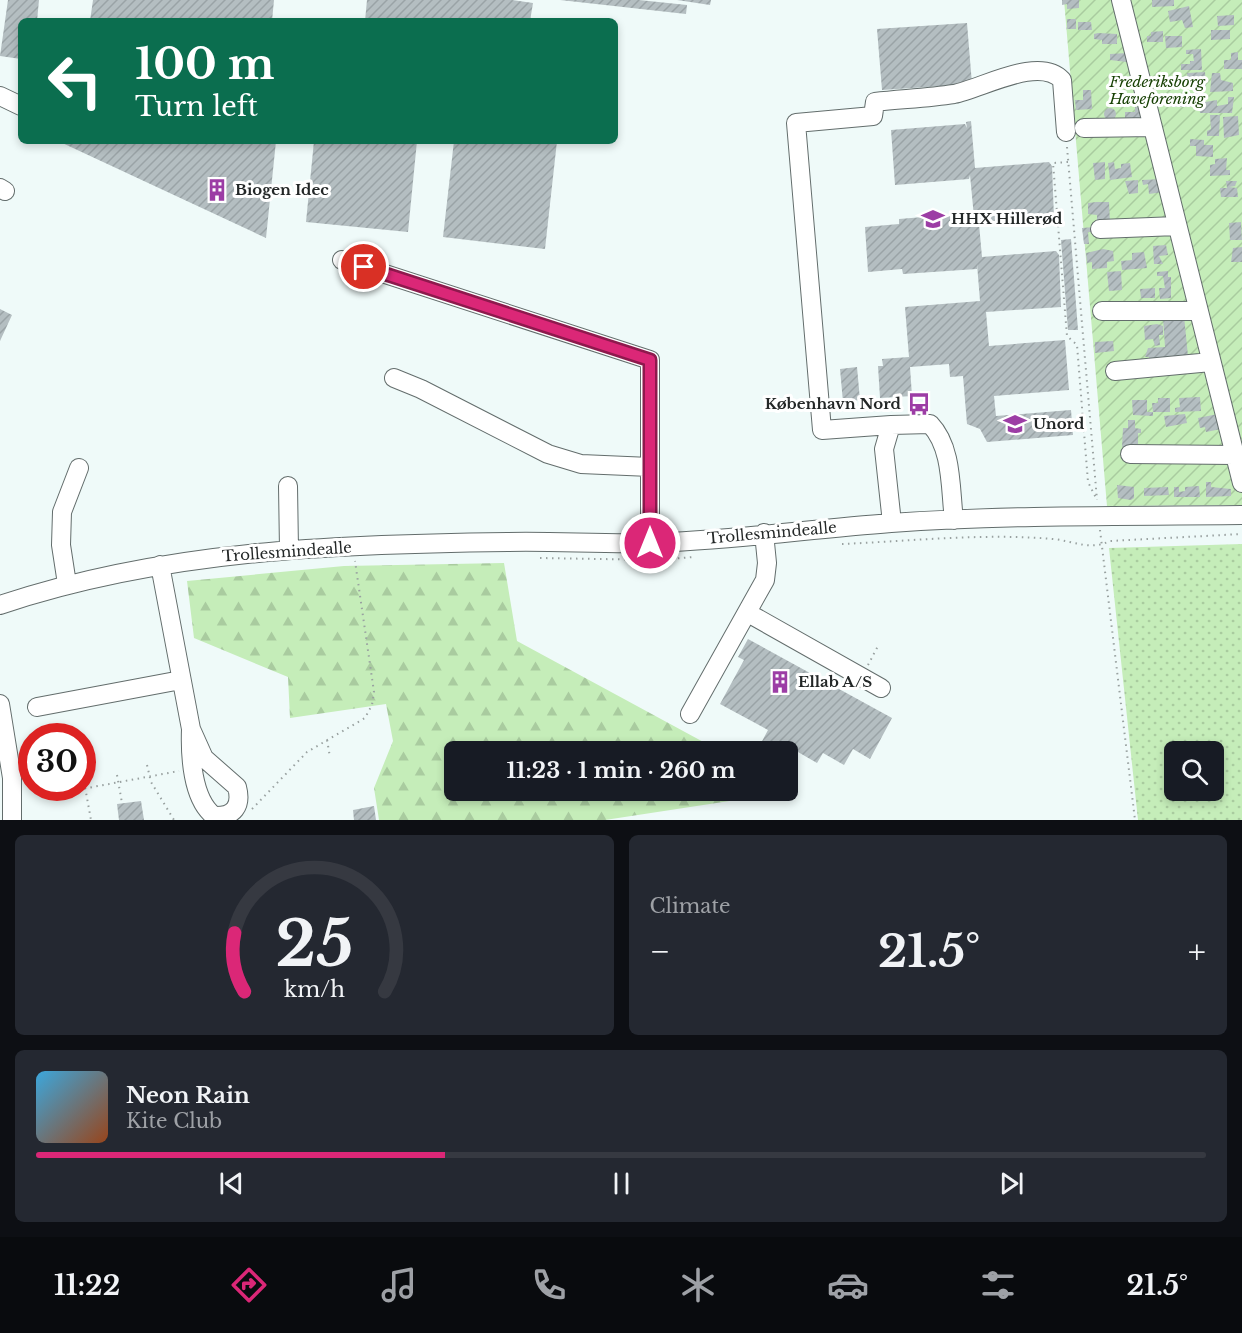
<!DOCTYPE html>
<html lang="en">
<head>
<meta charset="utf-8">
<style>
  :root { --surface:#171b24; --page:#242831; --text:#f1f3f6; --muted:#9ea1a6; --line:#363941; --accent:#db2777 }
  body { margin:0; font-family:"Libre Baskerville",serif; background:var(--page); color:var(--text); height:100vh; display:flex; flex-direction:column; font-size:22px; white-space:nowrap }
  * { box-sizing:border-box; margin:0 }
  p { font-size:20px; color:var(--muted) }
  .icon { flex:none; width:33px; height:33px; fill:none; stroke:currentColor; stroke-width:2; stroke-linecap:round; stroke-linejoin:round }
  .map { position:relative; height:820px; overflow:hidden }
  .details { display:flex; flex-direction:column; gap:15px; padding:15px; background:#0d0f14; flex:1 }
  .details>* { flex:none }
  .top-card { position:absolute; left:18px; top:18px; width:600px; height:126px; border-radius:9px; box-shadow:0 3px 9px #0003; background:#0b6e4f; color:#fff; overflow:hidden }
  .buttons { position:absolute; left:1164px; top:741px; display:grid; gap:12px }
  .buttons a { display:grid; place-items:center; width:60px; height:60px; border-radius:9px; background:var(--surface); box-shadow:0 3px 9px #0003; font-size:30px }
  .speed { position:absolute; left:18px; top:723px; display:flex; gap:12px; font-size:30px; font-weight:700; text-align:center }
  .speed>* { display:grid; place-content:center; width:78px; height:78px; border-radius:50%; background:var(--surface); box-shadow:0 3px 9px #0003; line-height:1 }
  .speed .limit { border:9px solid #d22; background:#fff; color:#111 }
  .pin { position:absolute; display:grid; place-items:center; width:51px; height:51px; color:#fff; margin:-26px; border:3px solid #fff; border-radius:50%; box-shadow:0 2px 6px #0007 }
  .me { position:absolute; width:66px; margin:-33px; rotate:0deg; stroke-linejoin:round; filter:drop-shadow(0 0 4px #0008) }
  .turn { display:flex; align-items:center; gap:21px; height:126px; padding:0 18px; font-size:27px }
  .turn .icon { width:78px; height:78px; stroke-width:2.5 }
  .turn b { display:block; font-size:42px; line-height:51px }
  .big { font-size:45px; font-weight:800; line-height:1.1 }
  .details .widget { flex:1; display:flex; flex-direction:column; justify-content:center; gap:9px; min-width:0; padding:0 21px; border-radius:9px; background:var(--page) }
  .details .dial { align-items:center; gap:0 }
  .dial svg { height:156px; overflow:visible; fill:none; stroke:var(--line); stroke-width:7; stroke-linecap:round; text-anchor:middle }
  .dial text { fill:var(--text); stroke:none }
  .song { display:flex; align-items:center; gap:18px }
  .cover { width:72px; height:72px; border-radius:9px; background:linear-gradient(135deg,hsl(200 70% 55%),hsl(20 70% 35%)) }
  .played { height:6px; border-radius:3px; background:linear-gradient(90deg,var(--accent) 35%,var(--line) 35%) }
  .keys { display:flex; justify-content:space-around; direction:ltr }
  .heat { display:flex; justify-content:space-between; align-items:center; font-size:33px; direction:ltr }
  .details .tiles { flex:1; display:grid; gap:15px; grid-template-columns:1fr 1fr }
  .widget:last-child { grid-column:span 2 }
  .trip { position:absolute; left:444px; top:741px; width:354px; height:60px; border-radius:9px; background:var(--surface); box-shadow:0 3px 9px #0003; font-weight:800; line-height:60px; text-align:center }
  .tabs { display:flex; height:96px; justify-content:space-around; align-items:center; background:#090b0e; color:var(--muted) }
  .tabs .icon { width:42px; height:42px }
  .tabs .current { color:var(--accent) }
  .tabs b { font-size:27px; color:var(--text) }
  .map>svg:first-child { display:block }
</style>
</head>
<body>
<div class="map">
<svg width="1242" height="820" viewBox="0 0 1242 820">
  <defs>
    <pattern id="grass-dots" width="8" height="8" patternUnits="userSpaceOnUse" patternTransform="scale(1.5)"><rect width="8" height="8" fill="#c5edb9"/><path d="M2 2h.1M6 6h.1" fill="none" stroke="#a9cb9f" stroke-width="1.8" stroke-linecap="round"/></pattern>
    <pattern id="forest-firs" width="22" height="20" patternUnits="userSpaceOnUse" patternTransform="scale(1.5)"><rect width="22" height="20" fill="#c5edb9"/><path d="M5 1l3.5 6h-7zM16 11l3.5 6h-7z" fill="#a9cb9f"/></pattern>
    <pattern id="garden-furrows" width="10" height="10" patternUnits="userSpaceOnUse" patternTransform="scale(1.5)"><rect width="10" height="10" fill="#c5edb9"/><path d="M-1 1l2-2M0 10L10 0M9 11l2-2" fill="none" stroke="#a9cb9f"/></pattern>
    <pattern id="building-hatch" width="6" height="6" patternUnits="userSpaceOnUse" patternTransform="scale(1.5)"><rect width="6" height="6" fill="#b4bec1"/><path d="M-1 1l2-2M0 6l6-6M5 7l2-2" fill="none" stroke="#9aa3a6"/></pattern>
  </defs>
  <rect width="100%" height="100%" fill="#effaf9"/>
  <!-- grass -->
  <path fill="url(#grass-dots)" fill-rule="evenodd" d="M1242 544V820H1138L1109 548ZM1174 752H1214V790H1174Z"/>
  <!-- forest -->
  <path fill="url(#forest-firs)" d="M504 563 517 641 720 751 454 752V790L737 791 736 800 605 820H379L374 788 393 741 386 704 290 718 288 677 194 638 187 581 344 566Z"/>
  <!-- garden -->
  <path fill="url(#garden-furrows)" d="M1064 0H1242V505L1107 506Z"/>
  <!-- building -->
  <path fill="url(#building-hatch)" d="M8 0H39L37 21H21V59L0 56Z
    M93 0H274L272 21H90Z
    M367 0H512L533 3 530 21H365Z
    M560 0H639L687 5 686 14Z
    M677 0H711L710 5Z
    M1062 0H1079V8L1067 9V4L1062 5Z
    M1152 0H1174V6L1152 7Z
    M1189 6 1193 27 1185 28 1182 20 1170 22 1168 11Z
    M1234 15V25L1218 26 1217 16Z
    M1067 19H1076V29H1067Z
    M1078 22H1091L1092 30H1078Z
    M967 23 972 84 882 90 877 29Z
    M1211 30H1230V39L1211 40Z
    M1163 31V42H1147V36H1151V32Z
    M1098 33 1117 34V44H1102V40L1094 39V34Z
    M1165 36H1182V47L1166 48Z
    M1201 49 1202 70H1181V64H1190V61H1194L1193 54H1186V50Z
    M1238 52V60H1242V69H1224V60H1231V53Z
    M1127 53V62L1110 60V54Z
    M1205 72 1206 89H1193V82H1188L1187 73Z
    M1212 73H1220L1221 80 1233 83V91L1210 92Z
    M1083 90H1091L1092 109 1076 110 1075 100H1083Z
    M1171 96H1191V107H1171Z
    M1228 97H1234L1232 113H1200L1199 103 1217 100V106L1228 104Z
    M1135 107H1141L1146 124 1125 120V112H1135Z
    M1104 114a6 6 0 1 1 12 0a6 6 0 1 1-12 0Z
    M1210 115H1220L1219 136H1207V131L1211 129Z
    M1238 116 1239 135 1224 138 1223 117Z
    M971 121 975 168 1049 162 1052 166 1054 218 979 224 982 257 1056 251 1059 255 1061 307 986 312 989 346 1065 340 1069 390 994 396 996 416 1071 410 1073 435 987 442 980 429 967 424 963 376 950 377 949 364 910 367 912 396 880 398 878 366H883L882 359 909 357 905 307 980 301 977 264V269L903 274 902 269 868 272 865 227 899 224V219L972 213 974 217 970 175 969 179 895 185 891 130 965 124 967 128 966 122Z
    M1190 139 1204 140V145H1213V157L1196 156V146H1190Z
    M58 141H276L266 238Z
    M314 141H417L408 232 306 222Z
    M454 141H557L545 249 443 237Z
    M1227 158 1226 170H1230V175L1210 176V165L1215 164V159Z
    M1105 162V179L1095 180 1093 163Z
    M1114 162 1115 169 1121 168V164L1130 163 1132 177 1110 180 1108 163Z
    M1162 179 1163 192 1149 194 1148 184 1143 185 1142 180Z
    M1138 180V193L1129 194 1125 181Z
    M1226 181H1237L1235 186 1229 187 1237 188 1238 197H1221L1220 188H1227Z
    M1096 202H1109L1110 224H1097V215L1088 214V203Z
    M1241 222 1242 240H1230L1229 223Z
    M1094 227V232H1088L1089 244H1084L1082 228Z
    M1071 239 1078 330H1068L1061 240Z
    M1166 245 1168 255 1159 256 1163 264H1154L1153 246Z
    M1242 247V262H1231L1233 248Z
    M1103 249 1113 251 1114 261 1107 262V268L1092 269V262L1087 263 1086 253Z
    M1144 252 1147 268 1122 270 1121 261 1132 260V253Z
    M1121 271 1122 290 1109 291 1107 272Z
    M1168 271V277H1171V298L1160 299 1159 288H1165L1163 276H1157V272Z
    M1155 288V298H1141L1140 289Z
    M0 309 12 315 0 341Z
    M1184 316 1188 356 1149 363V357H1145L1148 348 1165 347 1163 318Z
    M1157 324 1163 326V335H1159L1160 345 1155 346 1153 339 1145 340 1144 326Z
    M1113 341 1114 351 1095 353V342Z
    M857 367 860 400 843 402 840 369Z
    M1200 397 1201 411 1175 412V408L1180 407 1179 398Z
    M1158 398H1170V412H1153L1152 403H1158Z
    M1132 400H1147V412H1153V416L1133 415Z
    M1185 414 1187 423 1166 427 1164 416Z
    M1218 414 1221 429 1206 432 1205 427 1200 428 1198 418Z
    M1128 420H1135V428L1141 429V433H1138V444L1122 447 1123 428H1128Z
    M1206 482H1211V487L1231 489V496L1206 497Z
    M1117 485 1134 487V498L1131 500 1118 498Z
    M1199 486 1200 497H1174V487H1179V492L1185 491V487Z
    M1168 487 1169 495 1144 496V488Z
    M748 639 892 718 870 759 853 749 844 765 823 753 817 763 798 752 792 762 788 760V752H772L760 745 768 730 720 704 744 660 738 657Z
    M141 801 144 820H119L117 804Z
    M374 806 376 820H354L353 810Z"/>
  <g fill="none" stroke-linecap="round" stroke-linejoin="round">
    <!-- minor casing -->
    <g stroke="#636d6c" stroke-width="20">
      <path id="minor" d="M1121 0 1242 483
        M0 96 21 106
        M1084 128 1153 127
        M0 188 5 191
        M1100 229 1177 226
        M342 260 650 360V543
        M1102 311H1198
        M1115 371 1211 362
        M394 378 421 389 548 454 581 464 650 467
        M891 425 822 430 796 123 873 116 875 102C901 99 928 98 954 94 981 89 1039 55 1062 80L1066 132
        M1130 454 1235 455
        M288 486 289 549
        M892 523 884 449 891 425 930 424C953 448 950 489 954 520
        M160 565 191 729C190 755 192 799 214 816 234 817 242 806 237 787L204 758 191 729
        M67 584 61 545 62 512 79 468
        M0 605C164 550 337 544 508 542 554 541 600 544 647 543 728 541 809 529 891 523 1007 515 1125 516 1242 515
        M748 613 881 688
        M0 704 12 778V820
        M37 707 181 680
        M690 714 765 580 767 563 764 533"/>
    </g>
    <!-- path -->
    <path stroke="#99a1a0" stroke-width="2" stroke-dasharray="1.5 4.5" stroke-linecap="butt" d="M1067 147 1097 500
      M1068 162 1053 163 1067 336 1077 345 1088 482 1097 500
      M1100 530 1135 820
      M842 544C912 541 983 533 1053 539 1074 541 1090 551 1110 541L1242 534
      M540 558 659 560 693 557
      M868 665 878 646
      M327 740 330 757
      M147 765 151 782 174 820
      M117 775 122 803
      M83 776 91 820
      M55 794 179 771
      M252 809 307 752 365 718 372 705 374 692 355 561"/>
    <!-- minor -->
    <use href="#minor" stroke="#fff" stroke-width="18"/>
  </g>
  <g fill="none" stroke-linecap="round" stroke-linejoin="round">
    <!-- route casing -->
    <g stroke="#8e194d" stroke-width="15">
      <path id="route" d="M364 267 650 360V543"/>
    </g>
    <!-- route -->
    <use href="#route" stroke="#db2777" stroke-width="10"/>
  </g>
  <!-- icons -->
  <defs>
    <g id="building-bare" transform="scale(1.8)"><path d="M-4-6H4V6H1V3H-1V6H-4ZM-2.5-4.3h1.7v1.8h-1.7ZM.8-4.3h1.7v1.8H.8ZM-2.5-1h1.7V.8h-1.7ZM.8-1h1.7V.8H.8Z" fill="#9c3da5" stroke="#fff" stroke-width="2.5" paint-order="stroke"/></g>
    <g id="university-bare" transform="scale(1.8)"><path d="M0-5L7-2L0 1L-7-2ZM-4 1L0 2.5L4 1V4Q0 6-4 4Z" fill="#9c3da5" stroke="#fff" stroke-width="2.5" paint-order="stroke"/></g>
    <g id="bus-bare" transform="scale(1.8)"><path d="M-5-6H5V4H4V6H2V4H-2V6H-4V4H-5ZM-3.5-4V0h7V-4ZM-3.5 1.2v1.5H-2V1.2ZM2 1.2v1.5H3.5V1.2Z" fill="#9c3da5" stroke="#fff" stroke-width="2.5" paint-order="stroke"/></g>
    <g id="school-bare" transform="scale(1.8)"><path d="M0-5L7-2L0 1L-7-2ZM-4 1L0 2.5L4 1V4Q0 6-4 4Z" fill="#9c3da5" stroke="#fff" stroke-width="2.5" paint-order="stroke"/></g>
  </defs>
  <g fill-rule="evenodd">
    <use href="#building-bare" x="217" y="190"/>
    <use href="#university-bare" x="933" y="219"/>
    <use href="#bus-bare" x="919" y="404"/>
    <use href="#school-bare" x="1015" y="424"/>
    <use href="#building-bare" x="780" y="682"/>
  </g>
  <g text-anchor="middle" stroke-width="6" stroke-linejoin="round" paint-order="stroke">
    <!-- park labels -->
    <g font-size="15" font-style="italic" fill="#184105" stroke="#fff">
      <text x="1157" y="87">Frederiksborg<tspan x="1157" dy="17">Haveforening</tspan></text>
    </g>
    <!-- poi labels -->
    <g font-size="15" font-weight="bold" fill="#232727" stroke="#fff" text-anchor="start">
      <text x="235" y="195">Biogen Idec</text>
      <text x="951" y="224">HHX Hillerød</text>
      <text x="901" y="409" text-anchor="end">København Nord</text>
      <text x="1033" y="429">Unord</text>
      <text x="798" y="687">Ellab A/S</text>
    </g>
    <!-- street labels -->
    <g font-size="15" fill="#232727" stroke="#fff">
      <text transform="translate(772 533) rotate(-5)" y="5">Trollesmindealle</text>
      <text transform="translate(287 552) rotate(-4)" y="5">Trollesmindealle</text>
    </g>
  </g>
</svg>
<div class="buttons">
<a><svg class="icon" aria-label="search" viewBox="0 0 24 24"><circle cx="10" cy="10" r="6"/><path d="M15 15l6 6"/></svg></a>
</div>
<div class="speed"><div class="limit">30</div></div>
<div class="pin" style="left:364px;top:267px;background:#d93025"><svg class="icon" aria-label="arrive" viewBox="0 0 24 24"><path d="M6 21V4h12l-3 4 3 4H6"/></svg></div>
<svg class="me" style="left:650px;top:543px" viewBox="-20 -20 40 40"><circle r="17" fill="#db2777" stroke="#fff" stroke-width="3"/><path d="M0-11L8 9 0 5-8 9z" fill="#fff"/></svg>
<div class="trip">11:23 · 1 min · 260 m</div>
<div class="top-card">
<div class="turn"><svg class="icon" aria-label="left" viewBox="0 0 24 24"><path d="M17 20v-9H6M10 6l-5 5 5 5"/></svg><div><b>100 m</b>Turn left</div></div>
</div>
</div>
<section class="details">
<div class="tiles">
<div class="widget dial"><svg viewBox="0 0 100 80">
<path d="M14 69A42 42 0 1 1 86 69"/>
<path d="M14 69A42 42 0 0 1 9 39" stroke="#db2777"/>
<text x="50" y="56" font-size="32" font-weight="700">25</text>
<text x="50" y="72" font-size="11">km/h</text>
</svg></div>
<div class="widget"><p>Climate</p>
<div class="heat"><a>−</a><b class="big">21.5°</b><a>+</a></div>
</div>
<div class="widget">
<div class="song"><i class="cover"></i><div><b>Neon Rain</b><p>Kite Club</p></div></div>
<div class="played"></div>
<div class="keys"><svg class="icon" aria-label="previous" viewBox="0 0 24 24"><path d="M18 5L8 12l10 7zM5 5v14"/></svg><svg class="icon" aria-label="pause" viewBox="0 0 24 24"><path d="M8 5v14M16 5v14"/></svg><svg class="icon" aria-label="next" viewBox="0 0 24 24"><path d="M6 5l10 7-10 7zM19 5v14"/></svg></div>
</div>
</div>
</section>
<nav class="tabs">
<b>11:22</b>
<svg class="icon current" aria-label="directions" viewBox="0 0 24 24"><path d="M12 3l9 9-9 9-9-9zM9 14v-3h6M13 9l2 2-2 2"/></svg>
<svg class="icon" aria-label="music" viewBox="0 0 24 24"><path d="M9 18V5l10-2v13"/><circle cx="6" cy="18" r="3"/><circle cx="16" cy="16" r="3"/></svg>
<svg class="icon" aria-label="phone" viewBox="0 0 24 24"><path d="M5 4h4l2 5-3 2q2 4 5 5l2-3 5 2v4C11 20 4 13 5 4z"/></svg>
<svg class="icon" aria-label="climate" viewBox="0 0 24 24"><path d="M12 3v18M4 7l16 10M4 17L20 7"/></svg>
<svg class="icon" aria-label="car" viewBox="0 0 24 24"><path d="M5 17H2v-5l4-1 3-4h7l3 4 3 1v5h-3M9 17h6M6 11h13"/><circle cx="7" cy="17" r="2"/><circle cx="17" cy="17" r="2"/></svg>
<svg class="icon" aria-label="filters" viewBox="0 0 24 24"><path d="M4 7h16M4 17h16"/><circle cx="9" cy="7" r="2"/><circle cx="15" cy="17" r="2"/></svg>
<b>21.5°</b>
</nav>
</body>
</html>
